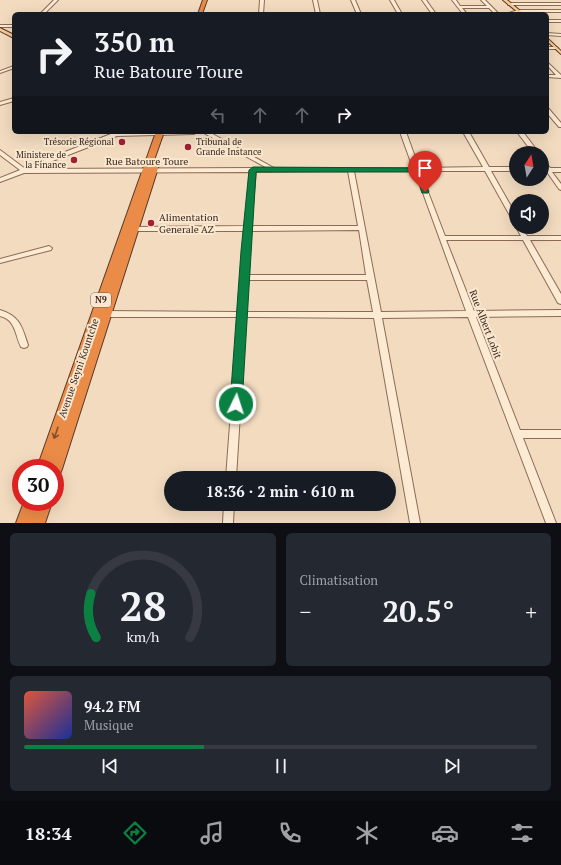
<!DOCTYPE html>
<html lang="fr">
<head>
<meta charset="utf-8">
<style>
  :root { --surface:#171b24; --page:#242831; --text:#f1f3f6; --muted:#9ea1a6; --line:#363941; --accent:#0b8043 }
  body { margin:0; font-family:"PT Serif",serif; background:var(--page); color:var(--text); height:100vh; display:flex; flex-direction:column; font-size:15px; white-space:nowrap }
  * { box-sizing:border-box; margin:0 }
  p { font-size:13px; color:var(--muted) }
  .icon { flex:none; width:22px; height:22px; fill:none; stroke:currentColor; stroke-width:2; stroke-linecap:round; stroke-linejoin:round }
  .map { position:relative; height:523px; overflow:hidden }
  .drawer { display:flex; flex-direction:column; gap:10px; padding:10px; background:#0d0f14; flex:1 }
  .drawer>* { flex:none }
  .guide { position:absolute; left:12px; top:12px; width:537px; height:122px; border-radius:6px; box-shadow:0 4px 16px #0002; background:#171b24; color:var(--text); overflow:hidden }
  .needle { width:26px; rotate:11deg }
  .buttons { position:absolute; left:509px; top:146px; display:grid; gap:8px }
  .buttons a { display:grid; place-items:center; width:40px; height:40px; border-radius:50%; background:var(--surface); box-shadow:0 4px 16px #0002; font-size:20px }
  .speed { position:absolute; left:12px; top:459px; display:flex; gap:8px; font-size:20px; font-weight:700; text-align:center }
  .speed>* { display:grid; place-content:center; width:52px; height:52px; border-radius:50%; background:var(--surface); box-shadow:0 4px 16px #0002; line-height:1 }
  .speed .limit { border:6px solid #d22; background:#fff; color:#111 }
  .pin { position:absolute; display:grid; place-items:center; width:34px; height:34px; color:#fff; margin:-41px -17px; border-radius:50% 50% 50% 0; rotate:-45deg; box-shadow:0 0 4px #0007 }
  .pin .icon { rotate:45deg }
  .me { position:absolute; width:44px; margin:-22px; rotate:4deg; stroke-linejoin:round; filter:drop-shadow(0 0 3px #0008) }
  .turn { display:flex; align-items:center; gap:14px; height:84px; padding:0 16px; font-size:18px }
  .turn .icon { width:52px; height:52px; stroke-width:2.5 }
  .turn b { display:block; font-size:28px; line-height:34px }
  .lanes { display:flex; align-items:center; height:38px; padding:0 16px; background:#0003; justify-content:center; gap:20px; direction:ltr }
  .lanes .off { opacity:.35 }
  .big { font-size:30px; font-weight:800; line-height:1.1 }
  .drawer .tile { flex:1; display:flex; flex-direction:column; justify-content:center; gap:6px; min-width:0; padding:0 14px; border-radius:6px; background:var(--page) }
  .drawer .dial { align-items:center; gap:0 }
  .dial svg { height:104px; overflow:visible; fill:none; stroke:var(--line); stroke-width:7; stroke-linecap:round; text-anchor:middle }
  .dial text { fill:var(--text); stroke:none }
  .song { display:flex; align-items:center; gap:12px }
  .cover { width:48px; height:48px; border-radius:6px; background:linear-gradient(135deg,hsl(10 70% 55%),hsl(230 70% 35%)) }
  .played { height:4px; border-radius:2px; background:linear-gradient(90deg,var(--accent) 35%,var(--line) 35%) }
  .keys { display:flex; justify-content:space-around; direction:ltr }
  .heat { display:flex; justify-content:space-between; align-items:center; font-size:22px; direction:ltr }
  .drawer .tiles { flex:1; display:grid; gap:10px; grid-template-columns:1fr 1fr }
  .tile:last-child { grid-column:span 2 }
  .trip { position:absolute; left:164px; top:471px; width:232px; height:40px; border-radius:20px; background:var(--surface); box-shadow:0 4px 16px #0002; font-weight:800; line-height:40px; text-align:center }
  .tabs { display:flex; height:64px; justify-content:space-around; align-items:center; background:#090b0e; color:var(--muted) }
  .tabs .icon { width:28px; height:28px }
  .tabs .current { color:var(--accent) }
  .tabs b { font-size:18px; color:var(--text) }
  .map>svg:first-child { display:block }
</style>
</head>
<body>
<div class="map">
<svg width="561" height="523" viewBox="0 0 561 523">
  <rect width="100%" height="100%" fill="#f2dbbf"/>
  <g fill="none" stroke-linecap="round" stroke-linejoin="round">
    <!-- minor casing -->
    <g stroke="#8c6b56" stroke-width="2">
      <path id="minor" d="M54 0H58L44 14H40Z
        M260 0H264L263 14H259Z
        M313 0H317L320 14H316Z
        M351 0H355L361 14H357Z
        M390 0H394L402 14H398Z
        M422 0H426L436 14H432Z
        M452 0H456L460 6H487L481 0H485L499 14H495L489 8H462L467 14H463Z
        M509 3H561V5H508Z
        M518 10H561V12H518L506 14Z
        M547 20H561V22H547Z
        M0 25H14V27H0Z
        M547 33 561 34V36L547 35Z
        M547 47H556L558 48 556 49H547Z
        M547 62 561 75V78L547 77V75H556L547 65Z
        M14 66V68L0 73V71Z
        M14 98V101L0 105V102Z
        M547 109H549L561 123V127H559L547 113Z
        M116 132H197L194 134 117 136 32 169 267 168 202 132H209L274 168H413L400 132H406L419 168 483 167 463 132H469L489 167H516V171H491L516 215V223L513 221 485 171H420L445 236H521L516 227H522L527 236H561V240H530L561 294V304L558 303 523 240H446L474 311 561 310V316L476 317 520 430H561V438H523L556 523H546L468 317 382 318 420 523H410L374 318 246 317 236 478H226L238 317H103L100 316 99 314 100 312 103 311 238 312 244 231H134L131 229 134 227 245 226 250 172 24 173 0 182V178L20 170 0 155V150L24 168ZM348 171 358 226H251L256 172ZM354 171H415L466 311 381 312ZM359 230 366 275H248L251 231ZM248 280H367L373 312H246Z
        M517 132H523L539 153H533Z
        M542 159 544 160 550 168H561V172H552L561 184V190L559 189 547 172H542V168H544L542 165Z
        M49 246 52 248 51 250 0 263V259Z
        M0 310C20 316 22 327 28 345L27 347 24 348 21 347C15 335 16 320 0 316Z
        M224 504H234L233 523H223Z"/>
    </g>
    <!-- major casing -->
    <g stroke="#5a3a2a" stroke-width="2">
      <path id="major" d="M503 0H507L524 14H520Z
        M0 28 14 35V38L0 31Z
        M547 38 561 51V54L547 41Z"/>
    </g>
    <!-- highway casing -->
    <g stroke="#5a3a2a" stroke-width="2">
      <path id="highway" d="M203 0H207L202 14H198Z
        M156 132H164L153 163H158L159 165 62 469 60 474 55 476V468H37Z
        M24 502H52L45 523H16Z"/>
    </g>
    <!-- minor -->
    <use href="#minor" fill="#fcead3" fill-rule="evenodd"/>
    <!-- major -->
    <use href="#major" fill="#f9cb93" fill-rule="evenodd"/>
    <!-- highway -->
    <use href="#highway" fill="#ea8b47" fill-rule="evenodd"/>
  </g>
  <!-- one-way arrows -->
  <defs><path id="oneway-shaft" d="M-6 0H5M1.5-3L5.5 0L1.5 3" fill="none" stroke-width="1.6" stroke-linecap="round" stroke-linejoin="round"/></defs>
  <use stroke="#804e2d" href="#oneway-shaft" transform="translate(56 433) rotate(109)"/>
  <!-- route -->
  <path fill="#0b8043" stroke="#07532c" d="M253 167 418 168 421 170 429 192 428 193H422L415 172H256L242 404 240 407 236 409 232 407 230 404 241 251 249 170Z"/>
  <!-- markers -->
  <g fill="#a12033" stroke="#f9e7cf" stroke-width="1.5">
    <circle cx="122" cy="142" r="4"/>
    <circle cx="188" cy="147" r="4"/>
    <circle cx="74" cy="160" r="4"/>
    <circle cx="151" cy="223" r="4"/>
  </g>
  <g text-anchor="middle" stroke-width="4" stroke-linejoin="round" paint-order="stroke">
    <!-- far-poi labels -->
    <g font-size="9" fill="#3a261b" stroke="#f9e7cf" text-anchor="end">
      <text x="114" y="145">Trésorie Régional</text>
      <text x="196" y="145" text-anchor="start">Tribunal de<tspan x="196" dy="10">Grande Instance</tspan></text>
      <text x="66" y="158">Ministere de<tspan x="66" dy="10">la Finance</tspan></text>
    </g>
    <!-- shield labels -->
    <rect fill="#f9e7cf" stroke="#736051" stroke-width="1" x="91" y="293" width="20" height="14" rx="3"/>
    <g font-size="9" font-weight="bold" fill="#3a261b">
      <text x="101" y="303">N9</text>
    </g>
    <!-- street labels -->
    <g font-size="10" fill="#3a261b" stroke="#f9e7cf">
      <text x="147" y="165">Rue Batoure Toure</text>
      <text transform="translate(486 324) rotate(69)" y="4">Rue Albert Lobit</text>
      <text transform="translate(78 368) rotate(-71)" y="4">Avenue Seyni Kountche</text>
    </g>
    <!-- poi labels -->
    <g font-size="10" fill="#3a261b" stroke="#f9e7cf" text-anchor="start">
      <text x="159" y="221">Alimentation<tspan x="159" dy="12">Generale AZ</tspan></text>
    </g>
  </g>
</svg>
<div class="buttons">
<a><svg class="needle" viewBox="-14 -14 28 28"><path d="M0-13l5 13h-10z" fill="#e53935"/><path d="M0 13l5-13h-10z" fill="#9ea1a6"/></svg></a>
<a><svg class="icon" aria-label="sound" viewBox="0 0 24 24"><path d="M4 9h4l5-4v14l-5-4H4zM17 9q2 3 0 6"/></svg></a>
</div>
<div class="speed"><div class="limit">30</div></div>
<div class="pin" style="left:425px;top:192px;background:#d93025"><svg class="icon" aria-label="arrive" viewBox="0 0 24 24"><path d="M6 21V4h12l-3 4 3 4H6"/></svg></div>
<svg class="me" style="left:236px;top:404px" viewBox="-20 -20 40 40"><circle r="17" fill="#0b8043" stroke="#fff" stroke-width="3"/><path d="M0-11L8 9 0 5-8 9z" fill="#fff"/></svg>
<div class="trip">18:36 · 2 min · 610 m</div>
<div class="guide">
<div class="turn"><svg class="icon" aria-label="right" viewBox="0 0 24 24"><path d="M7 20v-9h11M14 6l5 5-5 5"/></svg><div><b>350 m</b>Rue Batoure Toure</div></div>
<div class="lanes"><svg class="icon off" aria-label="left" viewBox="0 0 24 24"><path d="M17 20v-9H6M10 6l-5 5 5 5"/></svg><svg class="icon off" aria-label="ahead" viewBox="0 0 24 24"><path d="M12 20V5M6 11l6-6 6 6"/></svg><svg class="icon off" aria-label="ahead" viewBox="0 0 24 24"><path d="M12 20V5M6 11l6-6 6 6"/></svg><svg class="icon" aria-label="right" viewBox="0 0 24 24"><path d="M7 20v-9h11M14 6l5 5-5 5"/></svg></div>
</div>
</div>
<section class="drawer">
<div class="tiles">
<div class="tile dial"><svg viewBox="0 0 100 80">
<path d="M14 69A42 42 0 1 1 86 69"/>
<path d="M14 69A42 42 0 0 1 10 35" stroke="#0b8043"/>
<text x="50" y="56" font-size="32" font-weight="700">28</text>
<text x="50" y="72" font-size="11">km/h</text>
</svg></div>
<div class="tile"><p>Climatisation</p>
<div class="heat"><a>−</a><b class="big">20.5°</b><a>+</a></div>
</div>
<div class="tile">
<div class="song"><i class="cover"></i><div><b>94.2 FM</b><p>Musique</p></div></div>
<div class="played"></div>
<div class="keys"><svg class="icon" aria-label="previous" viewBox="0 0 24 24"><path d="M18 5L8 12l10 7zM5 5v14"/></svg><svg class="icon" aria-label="pause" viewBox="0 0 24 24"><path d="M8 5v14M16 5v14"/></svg><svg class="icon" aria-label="next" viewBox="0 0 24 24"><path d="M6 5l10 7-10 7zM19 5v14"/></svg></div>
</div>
</div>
</section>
<nav class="tabs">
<b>18:34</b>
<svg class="icon current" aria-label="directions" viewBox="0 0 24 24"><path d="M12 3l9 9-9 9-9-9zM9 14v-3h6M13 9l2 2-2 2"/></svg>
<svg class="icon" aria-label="music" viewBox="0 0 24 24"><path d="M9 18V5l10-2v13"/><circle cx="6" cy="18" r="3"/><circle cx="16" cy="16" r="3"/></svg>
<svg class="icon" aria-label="phone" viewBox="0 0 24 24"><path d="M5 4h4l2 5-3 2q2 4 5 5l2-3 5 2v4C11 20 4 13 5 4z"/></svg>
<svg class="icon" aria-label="climate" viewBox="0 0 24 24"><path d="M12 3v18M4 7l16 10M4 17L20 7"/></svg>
<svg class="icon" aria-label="car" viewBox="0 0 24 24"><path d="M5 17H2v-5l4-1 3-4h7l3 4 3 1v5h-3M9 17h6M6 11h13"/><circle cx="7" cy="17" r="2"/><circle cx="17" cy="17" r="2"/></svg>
<svg class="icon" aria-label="filters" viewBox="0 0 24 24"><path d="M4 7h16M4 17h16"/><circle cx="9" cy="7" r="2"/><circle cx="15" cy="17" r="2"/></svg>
</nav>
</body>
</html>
